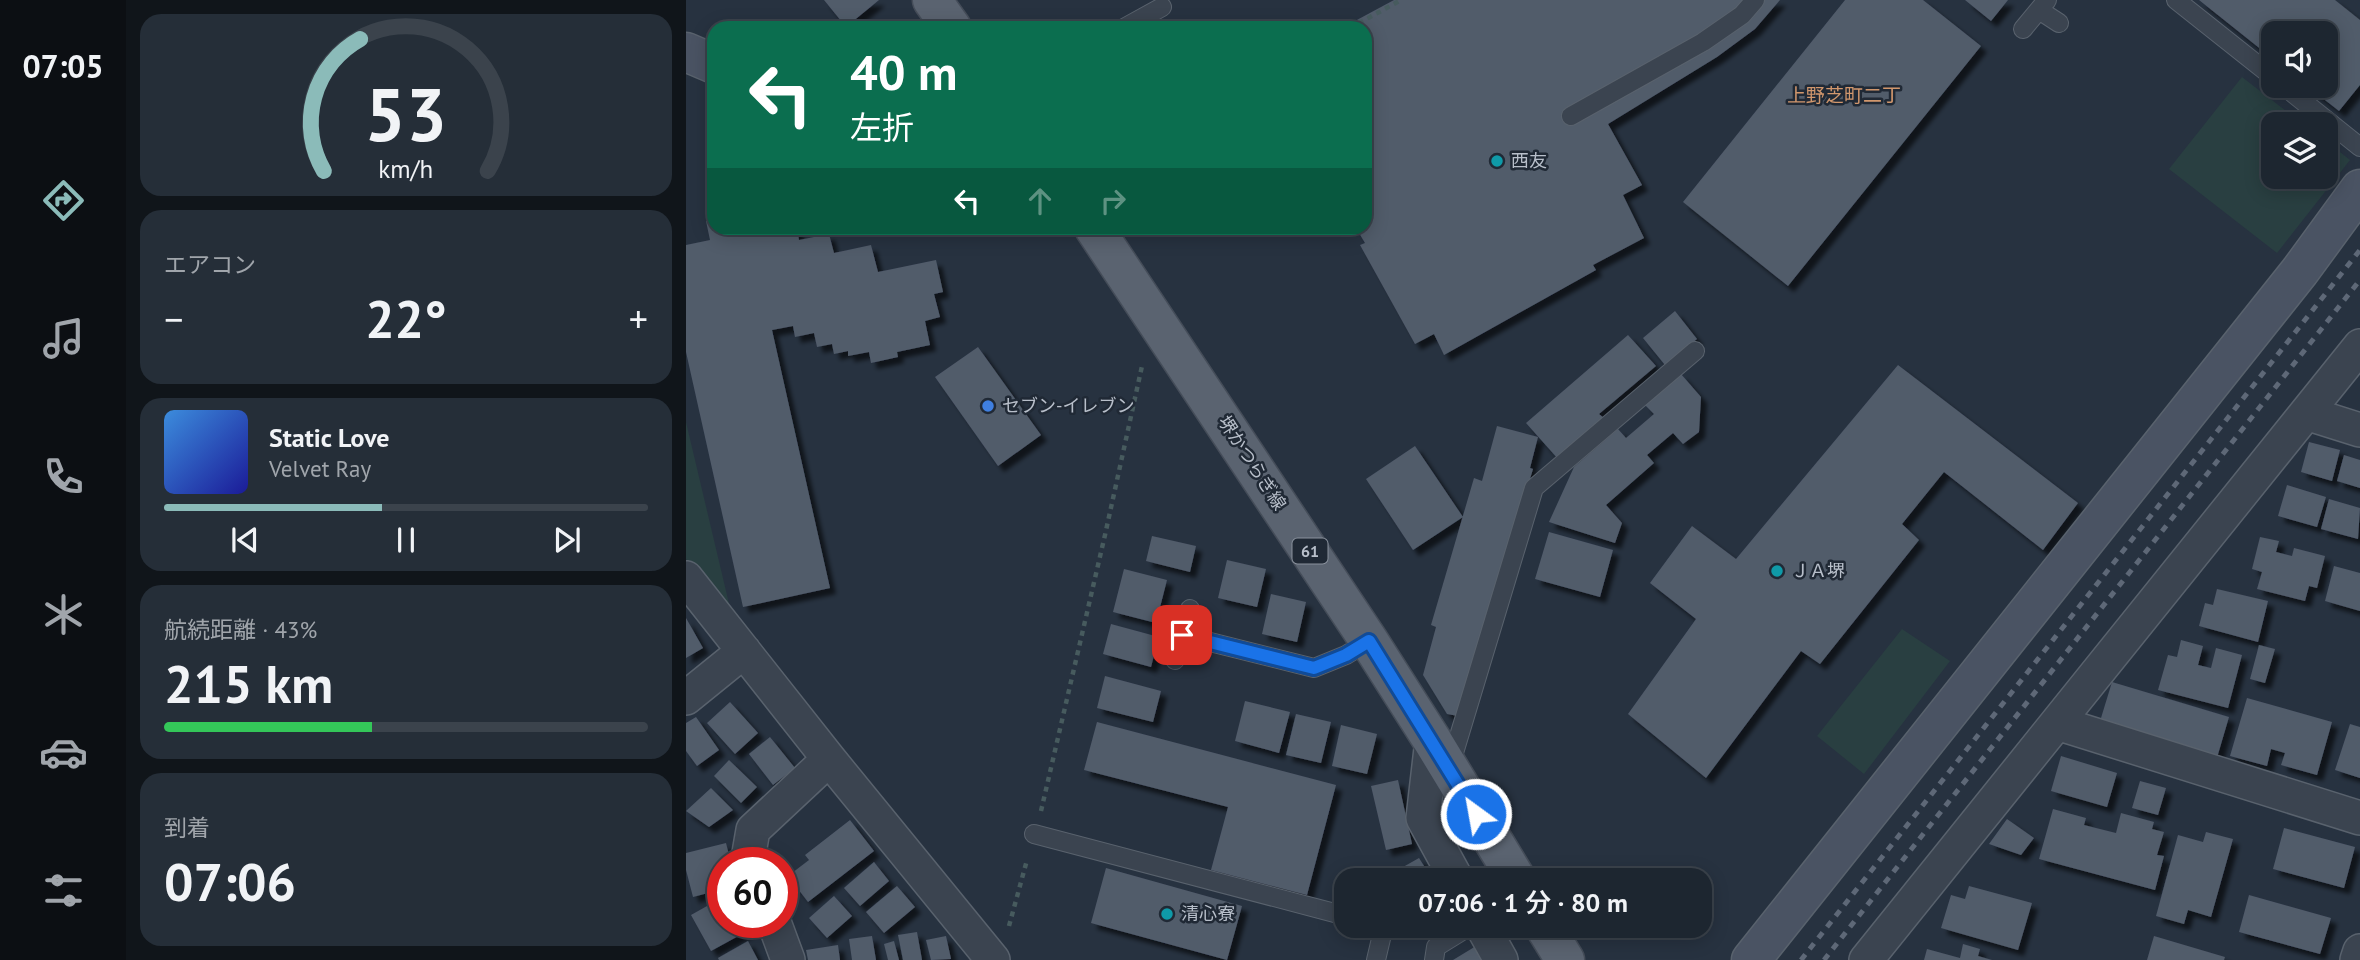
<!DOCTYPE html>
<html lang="ja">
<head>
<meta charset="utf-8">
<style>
  :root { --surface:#1d2630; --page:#252e38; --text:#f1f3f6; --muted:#a0a5ab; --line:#3b434c; --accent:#8bbbb9 }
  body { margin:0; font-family:"PT Sans","Noto Sans JP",sans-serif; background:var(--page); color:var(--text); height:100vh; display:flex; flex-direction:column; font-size:26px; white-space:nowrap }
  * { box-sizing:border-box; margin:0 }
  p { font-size:23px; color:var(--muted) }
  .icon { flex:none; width:38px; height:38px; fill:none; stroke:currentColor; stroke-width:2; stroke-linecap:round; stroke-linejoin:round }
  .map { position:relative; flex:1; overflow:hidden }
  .sheet { display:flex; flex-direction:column; gap:14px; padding:14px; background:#10151a; width:560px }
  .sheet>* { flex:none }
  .hud { position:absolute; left:21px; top:21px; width:665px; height:214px; border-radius:21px; box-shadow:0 4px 18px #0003,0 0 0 2px var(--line); background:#0b6e4f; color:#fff; overflow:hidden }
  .fabs { position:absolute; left:1575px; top:21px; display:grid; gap:14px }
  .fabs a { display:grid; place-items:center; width:77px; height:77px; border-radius:14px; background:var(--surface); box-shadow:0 4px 18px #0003,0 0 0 2px var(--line); font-size:35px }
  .speed { position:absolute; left:21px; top:847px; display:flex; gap:14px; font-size:35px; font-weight:700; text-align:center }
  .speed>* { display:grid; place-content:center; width:91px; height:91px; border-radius:50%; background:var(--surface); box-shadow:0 4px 18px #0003,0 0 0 2px var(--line); line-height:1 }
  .speed .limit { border:10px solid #d22; background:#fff; color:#111 }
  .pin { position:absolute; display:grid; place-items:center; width:60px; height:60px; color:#fff; margin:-30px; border-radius:14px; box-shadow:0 4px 10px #0006 }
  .me { position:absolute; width:77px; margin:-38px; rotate:328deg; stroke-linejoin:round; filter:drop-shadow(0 0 5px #0008) }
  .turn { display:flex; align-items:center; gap:24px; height:147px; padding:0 28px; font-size:32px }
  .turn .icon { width:91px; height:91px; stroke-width:2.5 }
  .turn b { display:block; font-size:49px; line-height:60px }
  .lanes { display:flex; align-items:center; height:66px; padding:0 28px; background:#0003; justify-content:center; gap:35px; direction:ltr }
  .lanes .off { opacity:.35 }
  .big { font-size:52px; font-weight:600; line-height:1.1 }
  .sheet .widget { flex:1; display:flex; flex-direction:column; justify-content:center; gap:10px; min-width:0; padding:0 24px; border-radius:21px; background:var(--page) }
  .sheet .dial { align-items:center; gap:0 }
  .dial svg { height:182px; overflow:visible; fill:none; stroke:var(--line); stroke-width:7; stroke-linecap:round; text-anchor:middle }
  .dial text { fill:var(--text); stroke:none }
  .song { display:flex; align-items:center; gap:21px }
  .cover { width:84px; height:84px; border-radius:10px; background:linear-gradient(135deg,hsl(210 70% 55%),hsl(240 70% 35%)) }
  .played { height:7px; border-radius:4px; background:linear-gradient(90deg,var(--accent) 45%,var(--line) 45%) }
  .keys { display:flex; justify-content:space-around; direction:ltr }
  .heat { display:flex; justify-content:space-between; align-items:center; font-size:38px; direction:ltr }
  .charge { height:10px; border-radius:5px; background:linear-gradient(90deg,#34c759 43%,var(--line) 0) }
  .trip { position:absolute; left:648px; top:868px; width:378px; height:70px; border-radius:21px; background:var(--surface); box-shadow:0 4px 18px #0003,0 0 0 2px var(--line); font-weight:600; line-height:70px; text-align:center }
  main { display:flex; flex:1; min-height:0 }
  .tab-bar { display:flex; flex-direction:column; width:126px; justify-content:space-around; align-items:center; background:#0c0f13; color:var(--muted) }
  .tab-bar .icon { width:49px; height:49px }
  .tab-bar .on { color:var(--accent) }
  .tab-bar b { font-size:32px; color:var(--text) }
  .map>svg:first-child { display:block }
</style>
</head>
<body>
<main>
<nav class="tab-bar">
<b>07:05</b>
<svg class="icon on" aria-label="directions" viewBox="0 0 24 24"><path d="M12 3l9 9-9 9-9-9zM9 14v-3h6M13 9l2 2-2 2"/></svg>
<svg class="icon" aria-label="music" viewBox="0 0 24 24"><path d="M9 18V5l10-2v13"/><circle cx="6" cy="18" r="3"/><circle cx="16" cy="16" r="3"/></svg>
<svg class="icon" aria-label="phone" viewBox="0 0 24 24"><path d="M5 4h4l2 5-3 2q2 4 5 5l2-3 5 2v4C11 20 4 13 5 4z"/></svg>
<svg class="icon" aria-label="climate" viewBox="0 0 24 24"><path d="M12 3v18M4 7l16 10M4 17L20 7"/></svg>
<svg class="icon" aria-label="car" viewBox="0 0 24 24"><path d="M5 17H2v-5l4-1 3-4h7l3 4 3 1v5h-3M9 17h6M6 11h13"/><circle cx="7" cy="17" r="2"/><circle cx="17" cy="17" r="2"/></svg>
<svg class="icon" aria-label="filters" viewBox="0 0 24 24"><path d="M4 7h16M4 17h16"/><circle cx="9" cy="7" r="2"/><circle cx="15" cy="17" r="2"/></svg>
</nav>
<section class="sheet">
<div class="widget dial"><svg viewBox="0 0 100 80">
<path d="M14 69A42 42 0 1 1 86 69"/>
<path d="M14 69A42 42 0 0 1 30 11" stroke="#8bbbb9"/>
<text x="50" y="56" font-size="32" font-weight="700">53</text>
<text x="50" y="72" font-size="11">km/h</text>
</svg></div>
<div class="widget"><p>エアコン</p>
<div class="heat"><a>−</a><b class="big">22°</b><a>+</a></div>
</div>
<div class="widget">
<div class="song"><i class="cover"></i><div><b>Static Love</b><p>Velvet Ray</p></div></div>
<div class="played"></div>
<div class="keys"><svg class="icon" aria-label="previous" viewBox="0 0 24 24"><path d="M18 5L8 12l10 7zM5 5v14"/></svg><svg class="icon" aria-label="pause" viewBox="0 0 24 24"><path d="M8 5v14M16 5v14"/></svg><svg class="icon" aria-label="next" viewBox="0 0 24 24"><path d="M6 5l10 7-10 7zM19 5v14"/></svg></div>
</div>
<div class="widget"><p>航続距離 · 43%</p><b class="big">215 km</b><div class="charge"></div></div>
<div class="widget"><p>到着</p><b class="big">07:06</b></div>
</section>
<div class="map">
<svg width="1674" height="960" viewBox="0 0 1674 960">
  <defs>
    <filter id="shadow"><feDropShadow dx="6" dy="6" stdDeviation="2" flood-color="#0009"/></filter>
  </defs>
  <rect width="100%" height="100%" fill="#273240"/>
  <!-- green -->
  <path fill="#293f41" d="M1556 77 1617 124H1587V177H1640V141L1664 160 1591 253 1483 169Z
    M0 422 45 612 0 559Z
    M1216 629 1264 661 1178 774 1131 736Z"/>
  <!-- building -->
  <path fill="#515b6b" filter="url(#shadow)" d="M138 0H193L160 27Z
    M708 0H1094L1069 29 1031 57 922 124 956 185 937 195 958 238 907 265 910 270 758 355 748 334 729 344 674 245 679 243 670 228H679V28H656Z
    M1159 0H1237L1295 46 1102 286 997 202Z
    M1279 0H1322L1305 21Z
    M1513 0H1649L1674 20V85L1653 111 1621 86H1640V33H1587V59Z
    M28 220V228H111L113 240 143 234 148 253 185 245 192 272 250 260 257 292 248 294 254 317 239 321 244 345 211 352 212 357 185 363 183 352 162 356V351L148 354 146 344 131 347 128 333 109 337 107 326 86 330 144 588 57 607 0 352V245L24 240 20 221Z
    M989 311 1011 339 979 365 957 338Z
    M942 335 970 366 913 414 919 419 873 460 840 423Z
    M292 347 355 435 312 466 249 377Z
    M1212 365 1392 503 1357 550 1258 472 1216 524 1233 540 1134 664 1115 651 1020 778 942 714 1010 619 964 583 1006 526 1050 559Z
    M995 374 1015 397 1013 432 997 444 987 433 961 455 968 463 920 505 936 523 929 543 863 522 888 467 932 429 940 438 968 414 959 405Z
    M811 426 852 437 844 468 847 469 772 716 761 714 737 675 750 627 745 625 788 478 796 481Z
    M1623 442 1654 450 1646 481 1615 472Z
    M729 446 777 517 727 550 680 479Z
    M1658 455 1674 460V488L1651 481Z
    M1601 485 1640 497 1631 527 1592 516Z
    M1643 499 1674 508 1672 539 1635 529Z
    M863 532 927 550 914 597 849 579Z
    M466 536 510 546 504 572 460 561Z
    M1574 537 1593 541 1590 552 1606 556 1608 548 1639 556 1631 588 1623 586 1619 601 1571 589 1576 572 1566 569Z
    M541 560 580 569 571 607 532 598Z
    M1648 566 1674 573V611L1639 601Z
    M438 569 481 580 470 623 427 612Z
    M1531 589 1582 601 1572 642 1513 626 1519 603 1527 605Z
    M585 594 620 602 611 642 576 634Z
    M0 618 17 648 0 658Z
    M425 624 473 637 465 667 417 654Z
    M1495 640 1517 646 1512 665 1525 668 1530 648 1556 655 1542 708 1472 690 1482 655 1491 657Z
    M1573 645 1589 649 1579 683 1564 679Z
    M419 676 475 691 467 722 411 708Z
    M1426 682 1543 717 1530 761 1423 731 1415 718Z
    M1561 698 1646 722 1631 775 1595 765 1599 753 1585 749 1581 766 1544 756Z
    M559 701 604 712 593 753 549 741Z
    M44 702 72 733 49 754 21 723Z
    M610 714 645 722 635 763 600 755Z
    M10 717 33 750 11 766 0 751V723Z
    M411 722 650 785 621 895 525 870 542 807 398 770Z
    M1664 724 1674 727V778L1649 770Z
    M655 725 691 734 681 774 646 766Z
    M84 737 109 768 87 785 63 754Z
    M1375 756 1431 773 1421 807 1365 791Z
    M43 760 71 787 55 803 28 776Z
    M712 780 726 844 700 850 685 786Z
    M1454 781 1480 788 1472 815 1446 808Z
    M25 788 47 810 23 827 0 811Z
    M1367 809 1400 818 1398 825 1430 833 1435 813 1468 822 1466 829 1478 832 1471 855 1478 856 1469 890 1353 859Z
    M1321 819 1348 838 1335 855 1303 844Z
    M164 820 188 851 122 902 102 876 123 860 119 855Z
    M1598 828 1669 847 1658 888 1587 869Z
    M1520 832 1547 839 1525 917 1502 910 1498 924 1470 916 1492 835 1517 842Z
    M40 843 45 863H37V889L7 897 0 870V853Z
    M733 858 747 880H716L710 871Z
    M188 862 203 881 174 906 158 888Z
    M420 868 556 906 541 960 405 923Z
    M211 886 229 907 198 933 180 912Z
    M1283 886 1346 903 1332 950 1255 928 1265 895 1279 899Z
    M1563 895 1645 918 1634 954 1553 932Z
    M148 896 166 916 141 938 123 918Z
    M37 897V922H64L67 928 25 951 5 915Z
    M231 932 236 960H217L212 935Z
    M186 936 190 960H166L163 939Z
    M260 936 265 959 245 960 240 940Z
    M1468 936 1539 957 1538 960H1461Z
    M62 941 72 960H33L32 958Z
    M208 941 213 960H202L198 944Z
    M1277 944 1294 949 1292 956 1306 960H1238L1241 949 1274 958Z
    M152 945 154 960H122L120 950Z
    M790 946 799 960H767Z"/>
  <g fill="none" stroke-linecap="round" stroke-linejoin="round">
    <!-- lane casing -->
    <g stroke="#59626d" stroke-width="20">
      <path id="lane" d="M1490 0 1587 77
        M1353 10 1373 23
        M438 28 476 7
        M1337 29 1361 0
        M1598 86 1674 147
        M885 116 1017 42 1056 15 1069 0
        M496 635 628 668 660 655 683 641
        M489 660 504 609
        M764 766 848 488 1009 351
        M348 834 660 916
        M690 960 698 926H696
        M748 960 750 947 784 926"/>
    </g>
    <!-- street casing -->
    <g stroke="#59626d" stroke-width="36">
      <path id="street" d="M1620 413 1674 430
        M0 578 143 759 307 960
        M0 698 58 651
        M1371 723 1674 818
        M746 740 737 818 771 880
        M66 863 63 853 67 830 143 759
        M88 922 102 960
        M796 926 815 960
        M1180 960 1674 346
        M1671 960 1674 951"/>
    </g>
    <!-- secondary casing -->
    <g stroke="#59626d" stroke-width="41">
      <path id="secondary" d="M0 52 28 64
        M1065 960 1614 271 1674 189"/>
    </g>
    <!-- primary casing -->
    <g stroke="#454d59" stroke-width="41">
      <path id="primary" d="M246 0 266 28
        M408 228 683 641 746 740 831 880
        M858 926 879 960"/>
    </g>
    <!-- path -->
    <path stroke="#475b5e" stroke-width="4.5" stroke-dasharray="5 5" stroke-linecap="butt" d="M664 28 715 0
      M355 811 419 535 456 366
      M323 926 341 860"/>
    <!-- lane -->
    <use href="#lane" stroke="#3b4450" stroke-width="18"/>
    <!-- street -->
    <use href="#street" stroke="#3b4450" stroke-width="33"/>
    <!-- secondary -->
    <use href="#secondary" stroke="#4a5363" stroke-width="38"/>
    <!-- primary -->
    <use href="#primary" stroke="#5a6370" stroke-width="38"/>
    <!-- rail -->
    <path stroke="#5e6877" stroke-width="5" stroke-dasharray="7 7" stroke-linecap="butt" d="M1115 960 1674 250
      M1138 960 1674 280"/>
  </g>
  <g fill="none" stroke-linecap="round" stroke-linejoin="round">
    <!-- route casing -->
    <g stroke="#114b97" stroke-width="18">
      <path id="route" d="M496 635 628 668 660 655 683 641 790 814"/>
    </g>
    <!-- route -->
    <use href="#route" stroke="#1a73e8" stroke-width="12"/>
  </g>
  <!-- markers -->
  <g fill="#0f9aa8" stroke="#202935" stroke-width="2.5">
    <circle cx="811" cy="161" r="7"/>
    <circle cx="1091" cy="571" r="7"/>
    <circle cx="481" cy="914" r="7"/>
  </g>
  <circle fill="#3f7fe0" stroke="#202935" stroke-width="2.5" cx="302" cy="406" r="7"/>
  <g text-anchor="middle" stroke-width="5" stroke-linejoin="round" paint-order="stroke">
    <!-- shield labels -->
    <rect fill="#202935" stroke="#8a929d" stroke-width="2" x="606.5" y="538.5" width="35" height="25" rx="5"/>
    <g font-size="16" font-weight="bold" fill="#b8bfca">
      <text x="624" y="557">61</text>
    </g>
    <!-- poi labels -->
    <g font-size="18" fill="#b8bfca" stroke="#202935" text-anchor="start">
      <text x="825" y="167">西友</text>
      <text x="316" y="412">セブン-イレブン</text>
      <text x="1105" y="577">ＪＡ堺</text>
      <text x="495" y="920">清心寮</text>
    </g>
    <!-- street labels -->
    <g font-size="18" fill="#b8bfca" stroke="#202935">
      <text transform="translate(566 463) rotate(57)" y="6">堺かつらぎ線</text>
    </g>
    <!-- neighbourhood labels -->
    <g font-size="19" fill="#d1976d" stroke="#202935">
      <text x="1158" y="102">上野芝町二丁</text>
    </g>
  </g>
</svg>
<div class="fabs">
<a><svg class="icon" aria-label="sound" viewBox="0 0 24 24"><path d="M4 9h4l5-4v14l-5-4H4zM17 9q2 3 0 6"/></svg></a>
<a><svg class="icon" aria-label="layers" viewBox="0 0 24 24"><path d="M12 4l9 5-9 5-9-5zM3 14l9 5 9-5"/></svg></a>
</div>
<div class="speed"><div class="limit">60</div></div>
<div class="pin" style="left:496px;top:635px;background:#d93025"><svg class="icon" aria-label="arrive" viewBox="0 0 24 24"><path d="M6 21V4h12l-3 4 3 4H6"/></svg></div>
<svg class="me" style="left:790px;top:814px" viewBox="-20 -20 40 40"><circle r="17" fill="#1a73e8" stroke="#fff" stroke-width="3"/><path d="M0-11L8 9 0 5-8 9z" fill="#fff"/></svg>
<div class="trip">07:06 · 1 分 · 80 m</div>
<div class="hud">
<div class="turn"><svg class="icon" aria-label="left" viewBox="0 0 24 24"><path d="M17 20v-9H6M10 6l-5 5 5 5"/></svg><div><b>40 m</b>左折</div></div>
<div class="lanes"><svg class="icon" aria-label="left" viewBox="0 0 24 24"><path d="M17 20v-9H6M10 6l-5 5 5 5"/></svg><svg class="icon off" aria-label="ahead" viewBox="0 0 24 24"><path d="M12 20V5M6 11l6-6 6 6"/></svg><svg class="icon off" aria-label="right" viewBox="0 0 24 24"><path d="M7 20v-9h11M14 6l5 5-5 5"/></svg></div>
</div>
</div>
</main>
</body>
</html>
